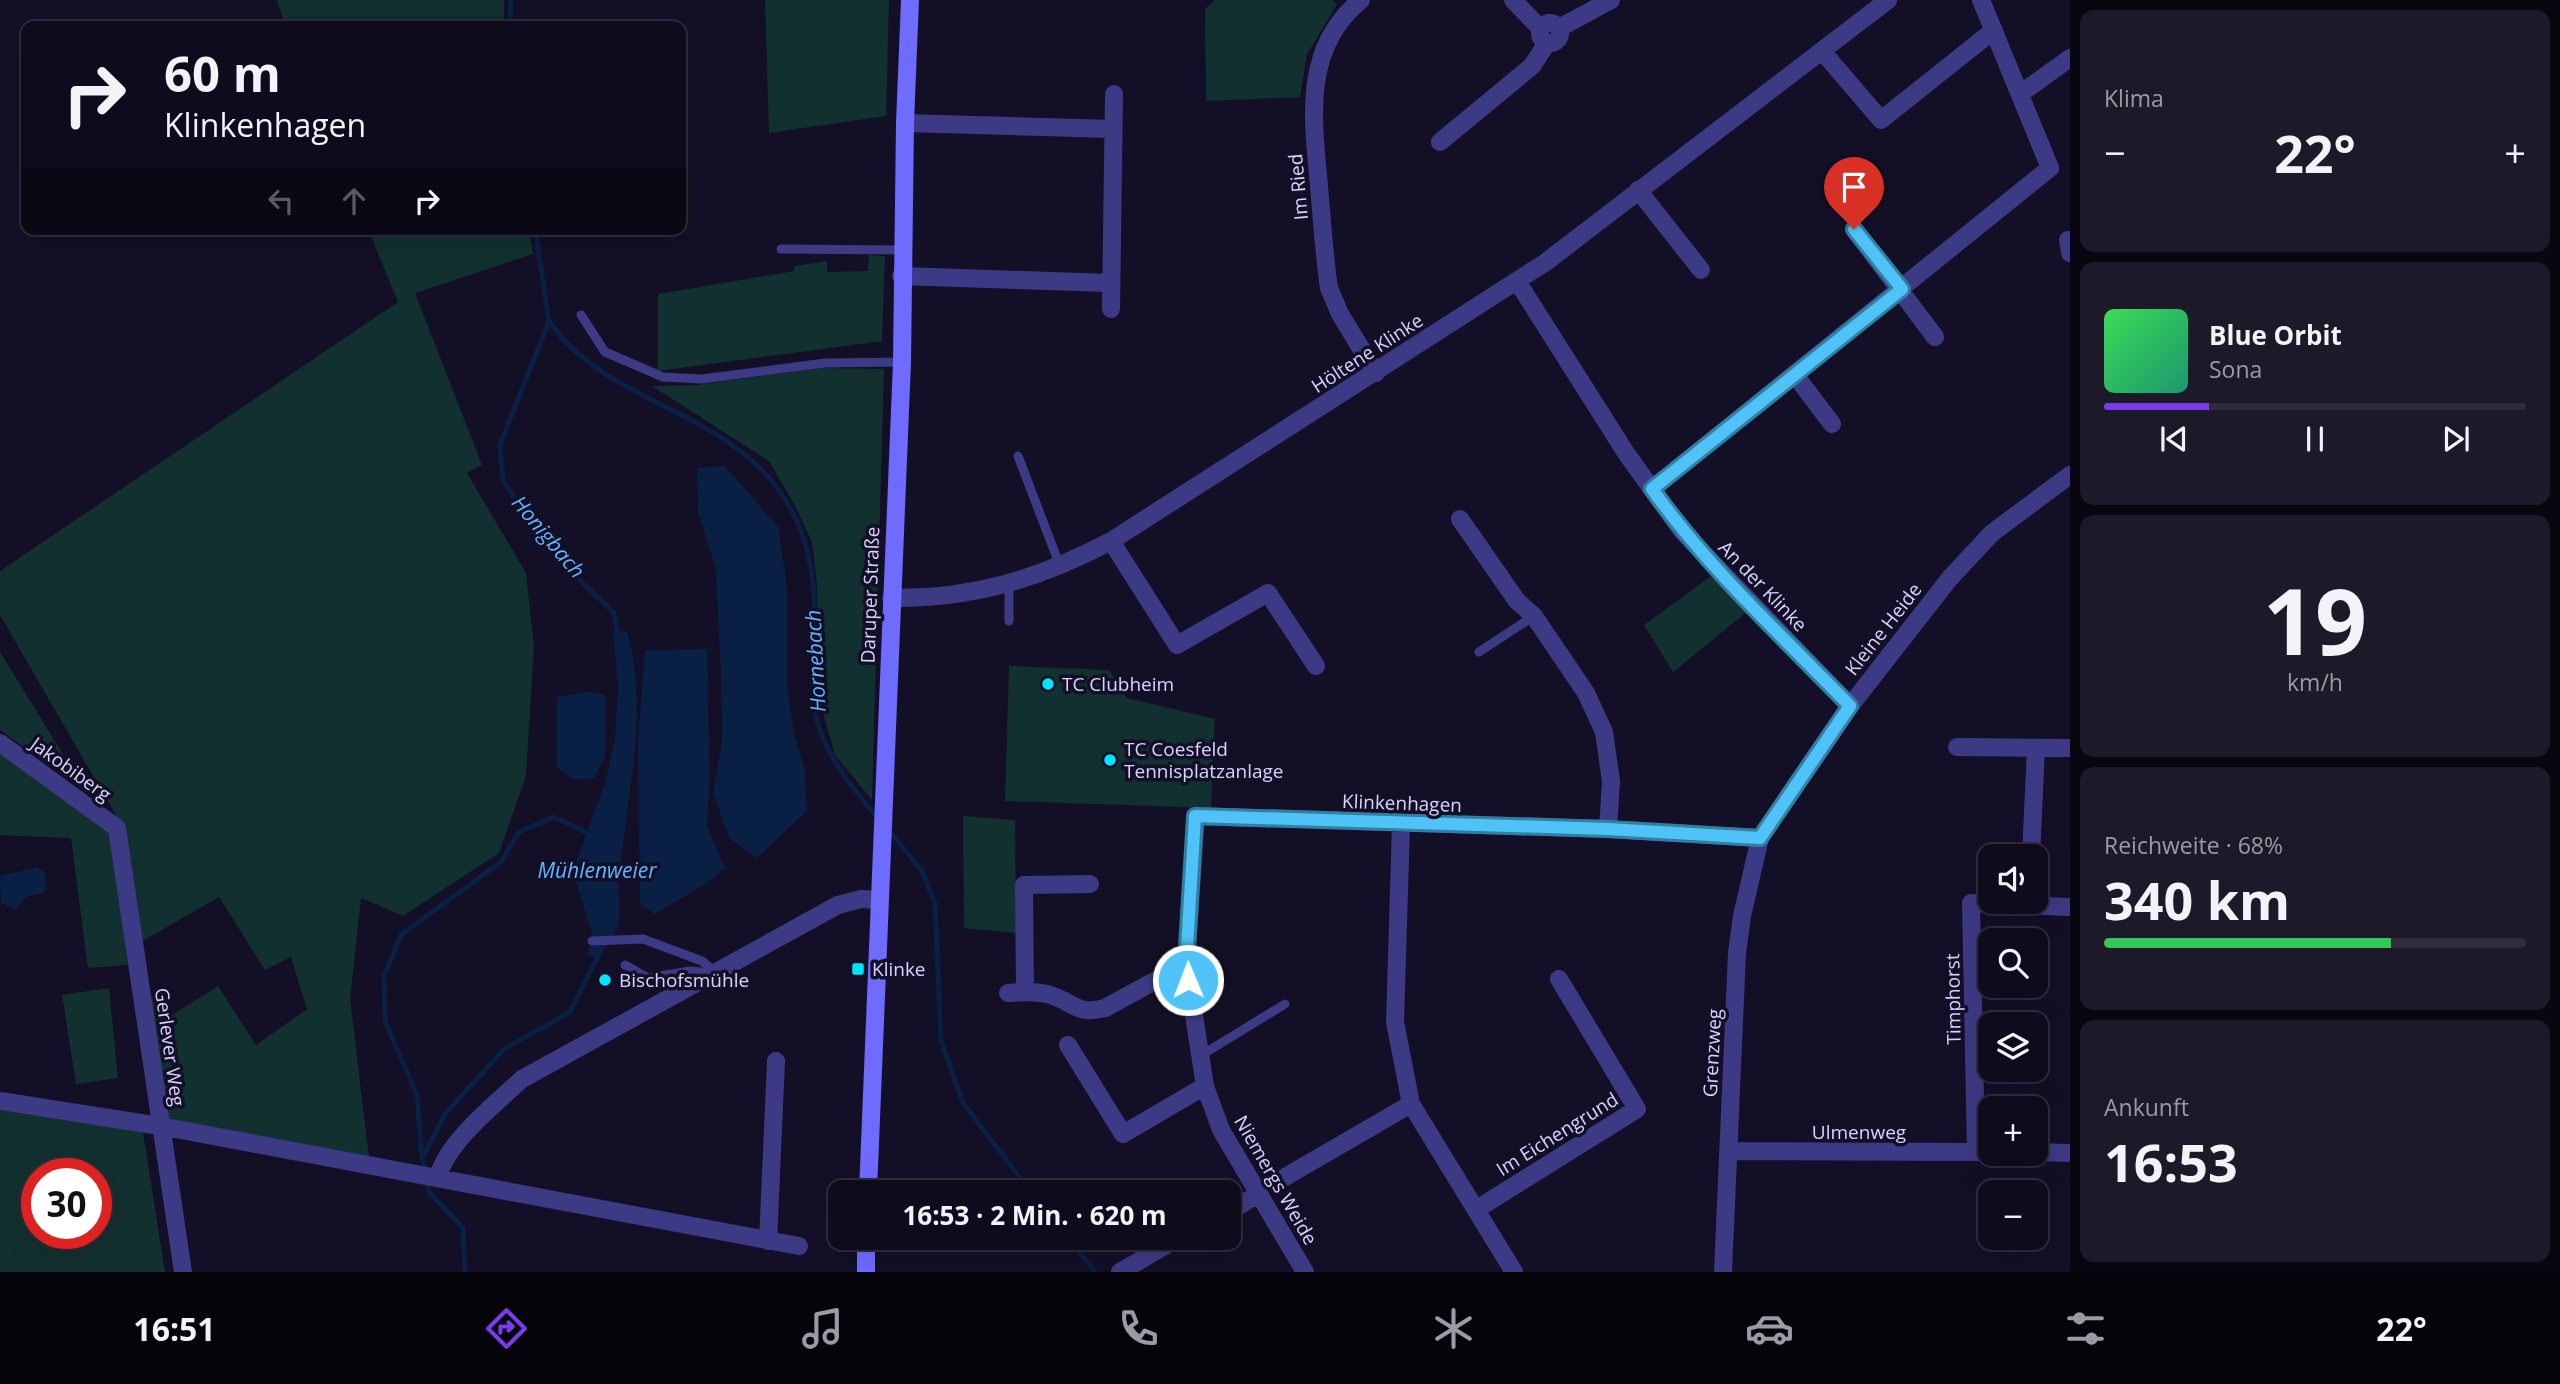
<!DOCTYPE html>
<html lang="de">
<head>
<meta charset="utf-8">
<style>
  :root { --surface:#0e0b1c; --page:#1c1929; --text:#f1f3f6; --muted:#9b9ba3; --line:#2e2b3b; --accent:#7c3aed }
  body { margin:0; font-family:"Open Sans",sans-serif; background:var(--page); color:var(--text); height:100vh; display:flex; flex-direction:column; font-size:26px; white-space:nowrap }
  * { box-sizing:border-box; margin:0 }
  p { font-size:23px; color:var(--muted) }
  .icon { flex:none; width:38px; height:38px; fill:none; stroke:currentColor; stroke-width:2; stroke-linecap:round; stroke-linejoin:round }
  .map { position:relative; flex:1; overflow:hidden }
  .drawer { display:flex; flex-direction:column; gap:10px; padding:10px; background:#08060f; width:490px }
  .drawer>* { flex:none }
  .hud { position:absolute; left:21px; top:21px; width:665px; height:214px; border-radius:14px; box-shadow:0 7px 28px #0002,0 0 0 2px var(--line); background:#0e0b1c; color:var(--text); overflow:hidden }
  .tools { position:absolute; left:1978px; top:844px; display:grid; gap:14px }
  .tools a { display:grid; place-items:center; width:70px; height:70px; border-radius:14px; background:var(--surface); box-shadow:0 7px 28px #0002,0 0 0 2px var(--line); font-size:35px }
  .speed { position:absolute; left:21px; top:1158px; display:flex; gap:14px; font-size:35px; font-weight:700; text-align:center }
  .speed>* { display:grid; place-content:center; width:91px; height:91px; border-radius:50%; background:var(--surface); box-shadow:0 7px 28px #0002,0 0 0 2px var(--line); line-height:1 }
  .speed .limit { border:10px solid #d22; background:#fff; color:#111 }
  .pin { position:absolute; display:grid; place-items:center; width:60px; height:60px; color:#fff; margin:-72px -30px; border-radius:50% 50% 50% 0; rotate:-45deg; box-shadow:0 0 7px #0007 }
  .pin .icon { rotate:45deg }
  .me { position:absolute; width:77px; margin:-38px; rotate:359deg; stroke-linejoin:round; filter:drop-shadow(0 0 5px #0008) }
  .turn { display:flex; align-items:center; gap:24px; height:147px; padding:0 28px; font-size:32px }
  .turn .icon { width:91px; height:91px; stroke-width:2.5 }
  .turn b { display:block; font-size:49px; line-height:60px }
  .lanes { display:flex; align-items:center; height:66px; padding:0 28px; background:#0003; justify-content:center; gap:35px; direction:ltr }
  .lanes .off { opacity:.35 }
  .big { font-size:52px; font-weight:700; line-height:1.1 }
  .drawer .widget { flex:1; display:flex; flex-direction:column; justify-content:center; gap:10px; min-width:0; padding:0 24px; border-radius:14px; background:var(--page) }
  .drawer .dial { align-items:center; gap:0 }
  .dial b { font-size:91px; line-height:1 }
  .song { display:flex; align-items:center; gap:21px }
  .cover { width:84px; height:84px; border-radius:10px; background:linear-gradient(135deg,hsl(130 70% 55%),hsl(160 70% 35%)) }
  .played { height:7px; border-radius:4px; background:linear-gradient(90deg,var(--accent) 25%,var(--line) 25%) }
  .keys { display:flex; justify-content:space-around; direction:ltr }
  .heat { display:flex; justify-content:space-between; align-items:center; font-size:38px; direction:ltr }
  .charge { height:10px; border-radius:5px; background:linear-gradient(90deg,#34c759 68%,var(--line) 0) }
  .trip { position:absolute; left:828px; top:1180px; width:413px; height:70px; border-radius:14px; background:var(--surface); box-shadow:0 7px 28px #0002,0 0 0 2px var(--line); font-weight:700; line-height:70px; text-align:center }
  .tabs { display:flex; height:112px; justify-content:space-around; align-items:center; background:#06040b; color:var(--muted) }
  .tabs .icon { width:49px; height:49px }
  .tabs .active { color:var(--accent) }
  .tabs b { font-size:32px; color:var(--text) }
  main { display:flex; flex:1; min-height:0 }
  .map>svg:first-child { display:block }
</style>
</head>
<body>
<main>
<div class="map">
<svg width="2070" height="1272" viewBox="0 0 2070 1272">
  <rect width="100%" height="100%" fill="#130f26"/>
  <!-- green -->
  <path fill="#12302f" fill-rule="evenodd" d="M277 0H504V26H285Z
    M765 0H889L886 116 769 133Z
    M1215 0H1333L1337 5 1307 54 1300 97 1206 101 1205 9Z
    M368 229H529L533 254 415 293 482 465 467 473 526 573 534 645 526 776 499 853 403 916 361 898 350 998 369 1157 165 1123 149 998 155 994 169 1017 218 986 256 1045 307 1009 291 957 265 970 219 897 141 942 121 824 0 615V571L398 302Z
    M869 255 885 256 882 341 658 371V294L794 271V266L827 261V272L868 271Z
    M823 368 884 369 872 800 835 755 820 702 817 584 812 542 795 506 769 461 652 386 696 385Z
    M1715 573 1748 611 1673 672 1644 625Z
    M0 652 87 793 0 730Z
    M1009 666 1109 670 1127 698 1215 719 1211 808 1005 801Z
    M0 749 111 832 128 965 88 968 71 838 0 835Z
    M963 816 1015 820 1016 933 964 928Z
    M109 988 118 1078 76 1084 62 995Z
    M0 1110 143 1132 165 1272H0ZM37 1174H96V1234H37Z"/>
  <!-- water -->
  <path fill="#0a1f44" d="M725 466 778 527 787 586V685L794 733 805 771 807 811 757 858 729 838 713 792 722 742 721 676 716 569 698 512 697 468Z
    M627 631C650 710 626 800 619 880 617 894 622 915 617 928 614 939 604 949 597 959L587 954 593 936 573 872 605 783 615 739 618 686 613 633Z
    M707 649 710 780 707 826 725 868 707 883 655 914 640 904 638 741 645 650Z
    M589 692 605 695V757L594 778 574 780 557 768V697Z
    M37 867 44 872 47 886 43 893 26 897 16 909 1 903 0 876Z"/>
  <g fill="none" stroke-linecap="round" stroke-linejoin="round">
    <!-- stream -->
    <path stroke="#0a1f44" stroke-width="5" d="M510 26 511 0
      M535 229 549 321 500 445 503 480 530 522 570 570 614 613 619 639
      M549 321C610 410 736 407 792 511 817 558 816 613 815 666 815 678 813 692 814 704 819 748 850 786 878 818
      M887 828 922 871 935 903 941 1041 963 1103 1031 1192
      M422 1159 417 1095 385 1021 384 976 401 935 501 862 519 832 554 817 592 835
      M425 1170 422 1159 445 1114 504 1049 570 1012 599 954
      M427 1180 429 1192 463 1228 465 1272
      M1068 1237 1095 1272"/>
    <!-- lane -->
    <path stroke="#3d3a85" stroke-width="9" d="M781 249 902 250
      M581 315 605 352 663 377 702 379 825 363 902 362
      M1018 456 1060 566
      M1009 621V584
      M1479 652 1534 616
      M592 941 643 939 702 961 716 973
      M625 965 648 978 690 971 710 973
      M1200 1056 1285 1004"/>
    <!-- street -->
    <path stroke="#3d3a85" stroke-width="18" d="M1361 0C1302 48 1313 119 1319 186 1322 220 1324 254 1329 288L1340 314 1376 373
      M1513 0 1540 28
      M1540 33a10 10 0 1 1 20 0a10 10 0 1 1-20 0Z
      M1559 28 1611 0
      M1822 51 1881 120 1994 30
      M2020 94 2070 58
      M905 123 1112 129
      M1440 142 1532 66 1547 43
      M1638 190 1701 270
      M1854 229 1935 337
      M2068 240 2070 253
      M901 276 1109 283
      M1517 281 1626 453 1682 531 1850 706
      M1111 309 1114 94
      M1795 375 1832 424
      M1652 489 2050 168 1981 0
      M1460 519 1517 601 1534 616 1586 693 1604 732 1611 781 1608 829
      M1111 541 1177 645 1268 593 1316 666
      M891 598C972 599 1039 579 1111 541L1546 262 1888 0
      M0 743 117 828 183 1272
      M1957 747 2070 748
      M1401 825 1395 1022 1411 1104 1514 1272
      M2031 856 2036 748
      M1025 992 1024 885 1090 884
      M1008 993C1021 992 1034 991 1047 994 1072 1000 1075 1016 1105 1008L1186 964
      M1068 1045 1123 1134 1205 1086
      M0 1101 160 1126 799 1246
      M1729 1151 1990 1152
      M1976 1152 1971 903 2070 907
      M2035 1152 2070 1153
      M438 1177C447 1142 496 1103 522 1079L838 905 861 899 879 900
      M1280 1180 1411 1104
      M1477 1209 1637 1109 1559 979
      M1228 1213 1258 1194
      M768 1241 776 1061
      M1120 1272 1168 1244 1190 1237
      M1305 1272 1221 1130 1205 1086 1186 964 1196 816 1608 829 1760 838
      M1723 1272 1737 953 1742 916 1760 838 1850 706 1950 578 1992 533 2070 475"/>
    <!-- secondary -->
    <path stroke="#6f6bff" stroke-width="18" d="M868 1192 902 362 905 123 910 0
      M866 1272V1237"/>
  </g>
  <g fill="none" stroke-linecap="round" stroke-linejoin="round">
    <!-- route casing -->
    <g stroke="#337fa1" stroke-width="18">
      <path id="route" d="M1188 980 1186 964 1195 816 1608 829 1760 838 1850 706C1782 636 1709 569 1652 489L1902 289 1854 229"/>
    </g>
    <!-- route -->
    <use href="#route" stroke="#4fc3f7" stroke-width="12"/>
  </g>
  <!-- markers -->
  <g fill="#00e5ff" stroke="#130f26" stroke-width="2.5">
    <circle cx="1048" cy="684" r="7"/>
    <circle cx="1110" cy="760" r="7"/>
    <rect x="851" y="962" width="14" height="14" rx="3.5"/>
    <circle cx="605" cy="980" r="7"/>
  </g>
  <g text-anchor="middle" stroke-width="7" stroke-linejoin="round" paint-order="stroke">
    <!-- street labels -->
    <g font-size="19" fill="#d9d4ff" stroke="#130f26">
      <text transform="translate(1298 187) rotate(-95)" y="7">Im Ried</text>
      <text transform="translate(1367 353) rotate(-33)" y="7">Höltene Klinke</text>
      <text transform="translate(1763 586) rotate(46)" y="7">An der Klinke</text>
      <text transform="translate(870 595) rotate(-88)" y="7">Daruper Straße</text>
      <text transform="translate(1883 629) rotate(-52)" y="7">Kleine Heide</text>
      <text transform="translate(71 769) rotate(36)" y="7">Jakobiberg</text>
      <text transform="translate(1402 803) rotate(2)" y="7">Klinkenhagen</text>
      <text transform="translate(1953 999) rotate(-91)" y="7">Timphorst</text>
      <text transform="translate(170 1047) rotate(82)" y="7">Gerlever Weg</text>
      <text transform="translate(1712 1053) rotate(-87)" y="7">Grenzweg</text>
      <text x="1859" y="1139">Ulmenweg</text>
      <text transform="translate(1557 1134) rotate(-32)" y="7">Im Eichengrund</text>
      <text transform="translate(1276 1180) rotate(60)" y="7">Niemergs Weide</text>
    </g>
    <!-- poi labels -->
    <g font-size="19" fill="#d9d4ff" stroke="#130f26" text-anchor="start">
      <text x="1062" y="691">TC Clubheim</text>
      <text x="1124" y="756">TC Coesfeld<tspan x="1124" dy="22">Tennisplatzanlage</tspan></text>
      <text x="872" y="976">Klinke</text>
      <text x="619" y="987">Bischofsmühle</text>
    </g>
    <!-- water labels -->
    <g font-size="21" font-style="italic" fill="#62b6ff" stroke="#130f26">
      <text transform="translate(548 537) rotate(50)" y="7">Honigbach</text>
      <text transform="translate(816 661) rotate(-93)" y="7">Hornebach</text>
      <text x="597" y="878">Mühlenweier</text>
    </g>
  </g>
</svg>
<div class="tools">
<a><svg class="icon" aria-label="sound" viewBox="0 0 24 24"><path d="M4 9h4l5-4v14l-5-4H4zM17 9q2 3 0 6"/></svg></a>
<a><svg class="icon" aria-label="search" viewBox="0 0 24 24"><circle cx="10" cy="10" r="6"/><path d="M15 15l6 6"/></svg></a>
<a><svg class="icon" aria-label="layers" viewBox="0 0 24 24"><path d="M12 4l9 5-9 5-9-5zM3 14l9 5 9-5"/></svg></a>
<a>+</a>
<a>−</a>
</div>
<div class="speed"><div class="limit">30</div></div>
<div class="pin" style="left:1854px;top:229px;background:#d93025"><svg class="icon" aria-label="arrive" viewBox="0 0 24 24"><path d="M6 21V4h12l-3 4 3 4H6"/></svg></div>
<svg class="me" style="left:1188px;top:980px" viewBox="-20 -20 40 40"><circle r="17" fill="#4fc3f7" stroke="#fff" stroke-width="3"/><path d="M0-11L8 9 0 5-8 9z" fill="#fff"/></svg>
<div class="trip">16:53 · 2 Min. · 620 m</div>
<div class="hud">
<div class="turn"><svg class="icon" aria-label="right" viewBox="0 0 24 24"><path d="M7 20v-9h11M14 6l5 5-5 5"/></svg><div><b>60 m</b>Klinkenhagen</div></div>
<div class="lanes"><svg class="icon off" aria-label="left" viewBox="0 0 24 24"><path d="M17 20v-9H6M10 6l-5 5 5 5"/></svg><svg class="icon off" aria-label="ahead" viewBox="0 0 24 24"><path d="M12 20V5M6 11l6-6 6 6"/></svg><svg class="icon" aria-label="right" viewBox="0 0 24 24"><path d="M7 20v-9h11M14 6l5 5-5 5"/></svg></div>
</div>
</div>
<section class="drawer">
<div class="widget"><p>Klima</p>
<div class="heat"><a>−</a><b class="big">22°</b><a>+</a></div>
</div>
<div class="widget">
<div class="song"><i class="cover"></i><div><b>Blue Orbit</b><p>Sona</p></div></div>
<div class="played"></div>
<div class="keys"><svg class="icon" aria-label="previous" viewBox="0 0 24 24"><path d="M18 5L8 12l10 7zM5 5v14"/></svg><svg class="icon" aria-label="pause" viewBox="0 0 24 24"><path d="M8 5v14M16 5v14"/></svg><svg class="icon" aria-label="next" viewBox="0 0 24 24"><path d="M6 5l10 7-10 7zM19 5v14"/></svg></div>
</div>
<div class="widget dial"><b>19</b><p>km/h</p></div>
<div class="widget"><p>Reichweite · 68%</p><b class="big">340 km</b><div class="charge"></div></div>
<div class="widget"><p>Ankunft</p><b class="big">16:53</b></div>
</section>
</main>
<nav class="tabs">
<b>16:51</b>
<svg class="icon active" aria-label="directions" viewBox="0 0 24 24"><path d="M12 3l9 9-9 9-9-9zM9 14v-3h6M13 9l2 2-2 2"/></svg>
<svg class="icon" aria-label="music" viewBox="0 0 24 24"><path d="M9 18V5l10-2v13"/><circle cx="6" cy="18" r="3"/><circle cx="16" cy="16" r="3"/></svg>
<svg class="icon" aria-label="phone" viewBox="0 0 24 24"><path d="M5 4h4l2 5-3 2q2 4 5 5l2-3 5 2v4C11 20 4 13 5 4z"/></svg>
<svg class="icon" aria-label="climate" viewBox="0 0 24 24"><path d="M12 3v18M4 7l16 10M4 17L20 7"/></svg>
<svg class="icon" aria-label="car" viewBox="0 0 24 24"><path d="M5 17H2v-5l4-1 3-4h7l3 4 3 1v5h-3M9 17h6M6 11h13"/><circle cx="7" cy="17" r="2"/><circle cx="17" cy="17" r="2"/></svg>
<svg class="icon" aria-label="filters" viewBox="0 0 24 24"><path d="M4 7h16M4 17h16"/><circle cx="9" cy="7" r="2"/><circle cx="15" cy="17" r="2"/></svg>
<b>22°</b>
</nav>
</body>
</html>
